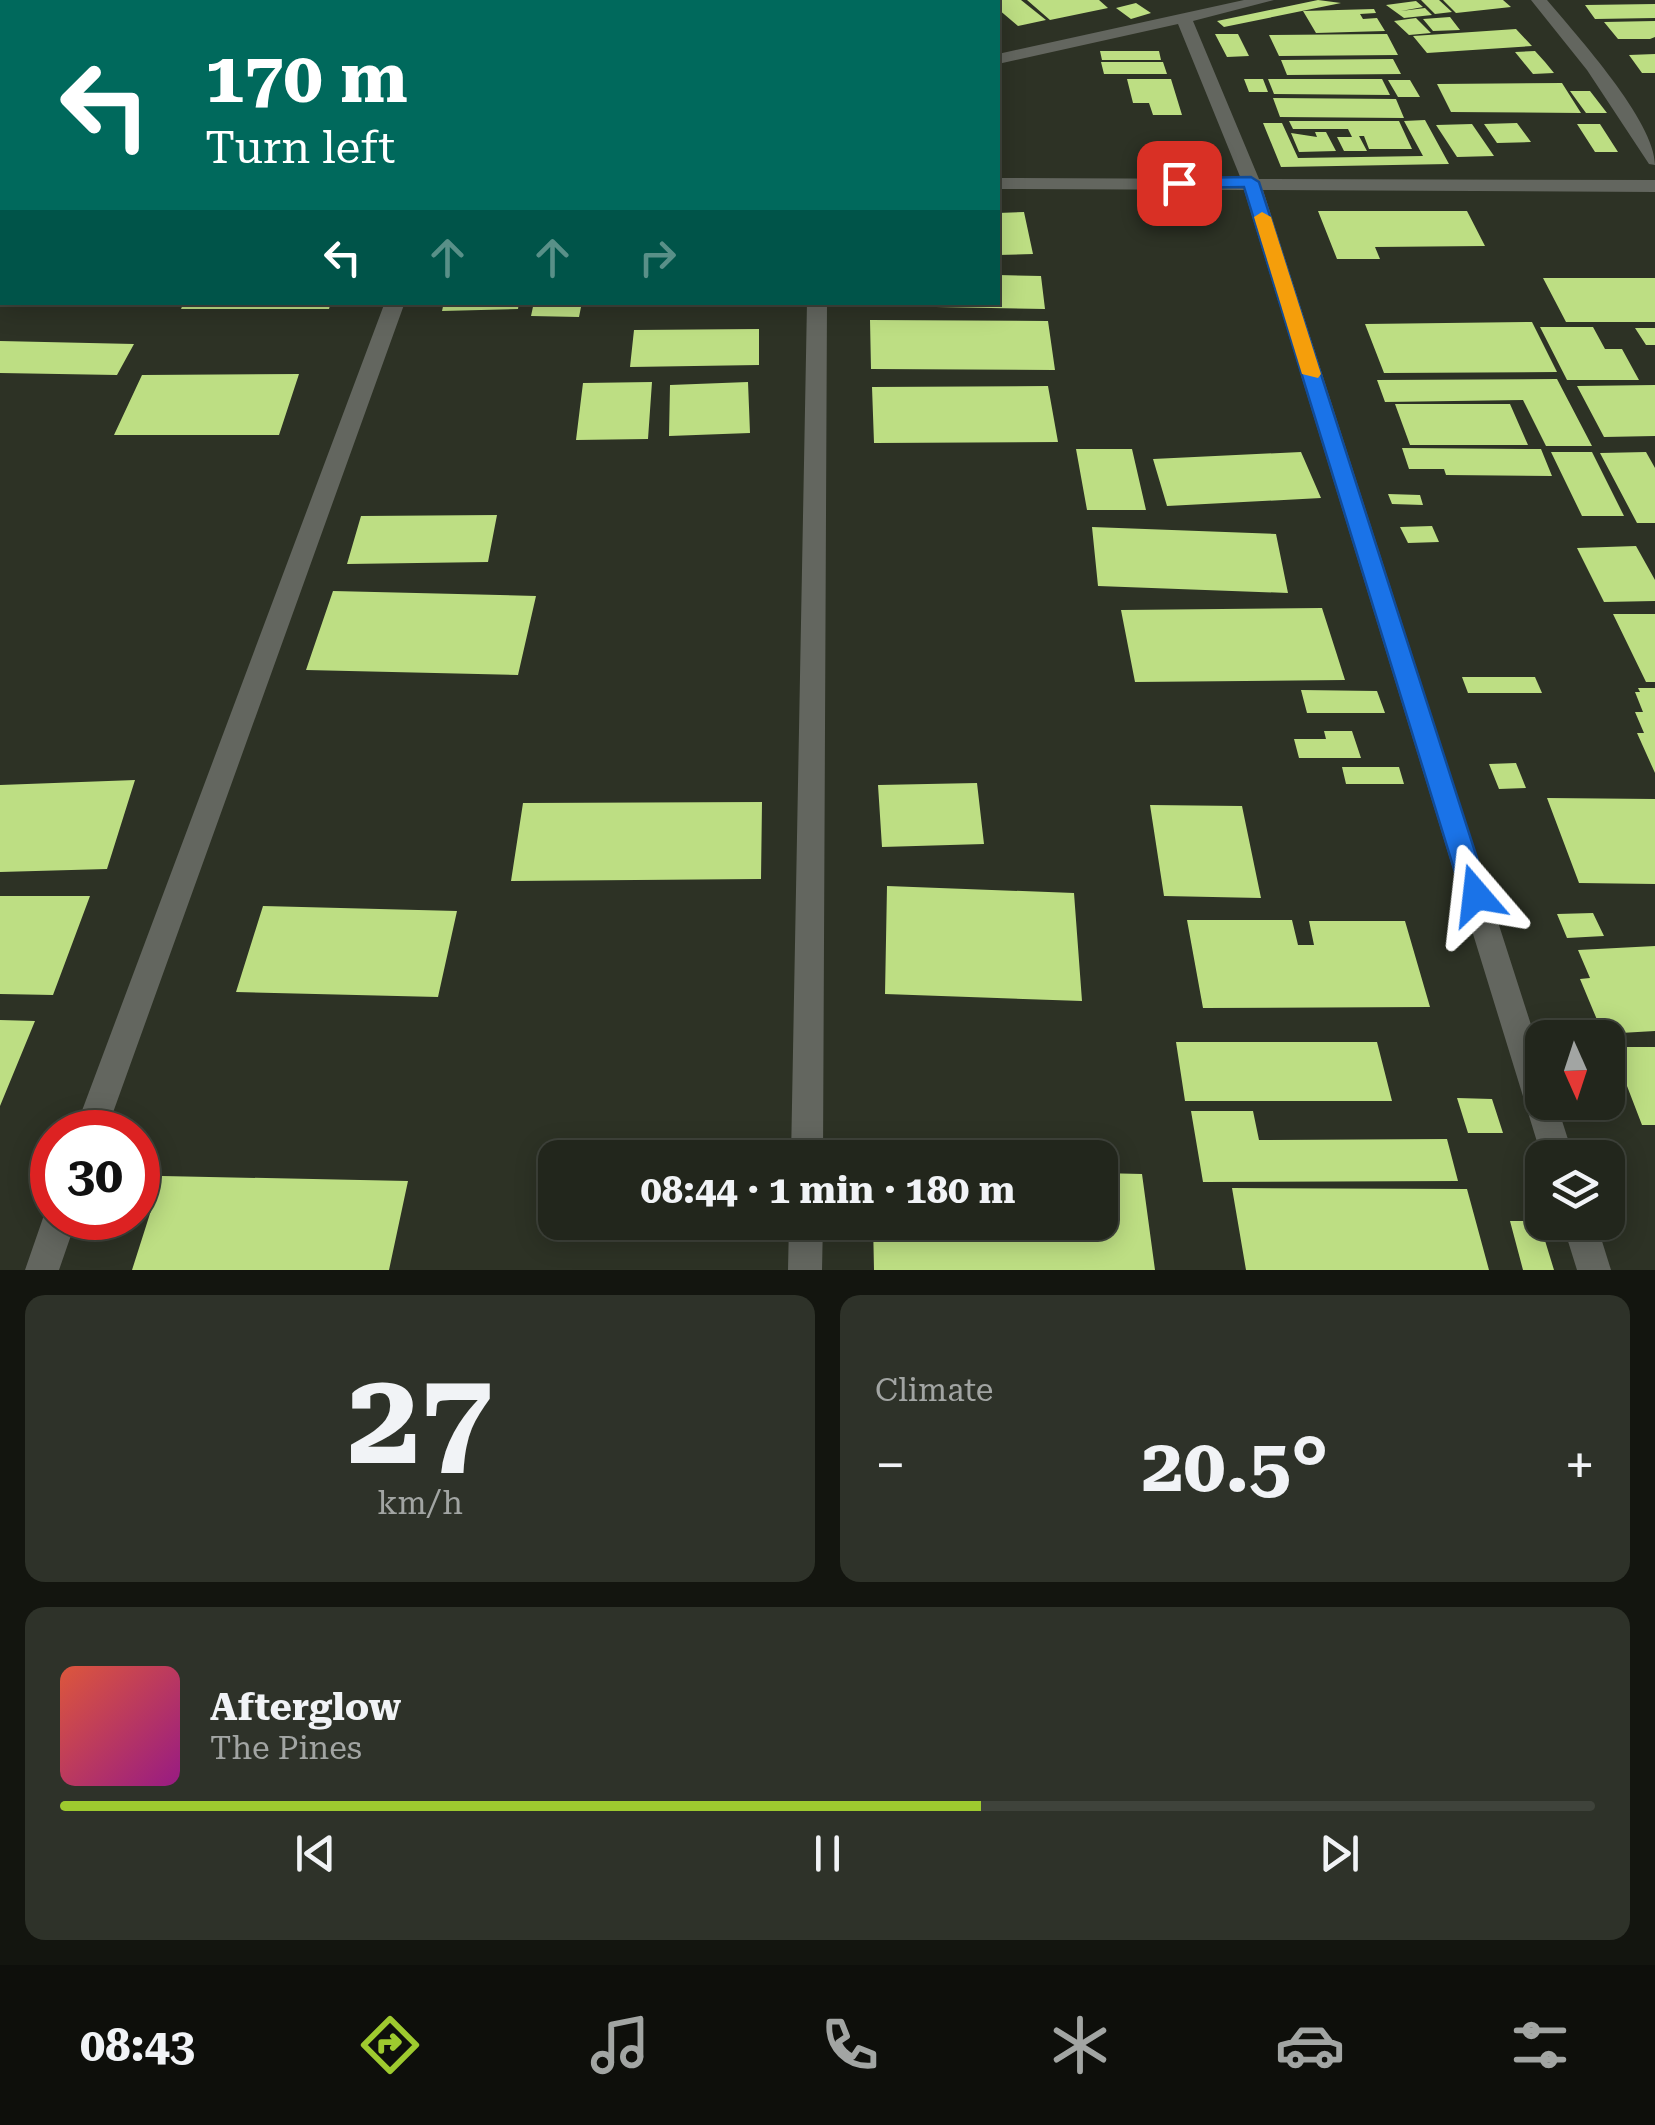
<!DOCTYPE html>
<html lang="en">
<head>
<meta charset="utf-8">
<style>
  :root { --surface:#22261c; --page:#2e3229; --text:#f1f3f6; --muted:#a2a5a3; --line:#3f433b; --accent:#9eca2f }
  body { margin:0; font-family:"Roboto Serif",serif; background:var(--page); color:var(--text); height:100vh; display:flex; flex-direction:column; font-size:38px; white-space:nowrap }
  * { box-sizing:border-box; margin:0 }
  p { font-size:32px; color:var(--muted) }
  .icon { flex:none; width:55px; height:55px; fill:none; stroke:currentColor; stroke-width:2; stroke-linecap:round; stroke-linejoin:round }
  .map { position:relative; height:1270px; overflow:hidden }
  .details { display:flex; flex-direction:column; gap:25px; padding:25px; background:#13150f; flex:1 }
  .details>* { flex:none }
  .banner { position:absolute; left:0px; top:0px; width:1000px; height:305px; box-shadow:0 5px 25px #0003,0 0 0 2px var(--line); background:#00695c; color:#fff; overflow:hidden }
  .needle { width:65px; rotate:177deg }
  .tools { position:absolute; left:1525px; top:1020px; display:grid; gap:20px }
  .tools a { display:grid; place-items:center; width:100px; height:100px; border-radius:20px; background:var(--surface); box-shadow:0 5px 25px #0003,0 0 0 2px var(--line); font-size:50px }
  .speed { position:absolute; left:30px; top:1110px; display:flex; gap:20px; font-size:50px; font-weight:700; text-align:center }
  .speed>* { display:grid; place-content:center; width:130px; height:130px; border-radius:50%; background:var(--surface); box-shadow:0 5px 25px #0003,0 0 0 2px var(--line); line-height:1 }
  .speed .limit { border:15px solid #d22; background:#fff; color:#111 }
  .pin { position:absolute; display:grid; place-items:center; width:85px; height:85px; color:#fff; margin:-42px; border-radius:20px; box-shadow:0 5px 15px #0006 }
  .me { position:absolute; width:110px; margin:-55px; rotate:343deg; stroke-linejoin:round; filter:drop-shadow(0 0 8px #0008) }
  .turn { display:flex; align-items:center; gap:35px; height:210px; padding:0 40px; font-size:45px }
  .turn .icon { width:130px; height:130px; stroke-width:2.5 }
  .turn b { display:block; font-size:70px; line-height:85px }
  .lanes { display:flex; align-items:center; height:95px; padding:0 40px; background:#0003; justify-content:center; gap:50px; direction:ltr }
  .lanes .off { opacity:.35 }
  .big { font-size:75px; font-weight:700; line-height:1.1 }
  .details .tile { flex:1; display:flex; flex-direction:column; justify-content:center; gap:15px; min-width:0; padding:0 35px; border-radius:20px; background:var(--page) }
  .details .dial { align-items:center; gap:0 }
  .dial b { font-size:130px; line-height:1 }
  .song { display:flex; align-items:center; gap:30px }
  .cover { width:120px; height:120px; border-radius:15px; background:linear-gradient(135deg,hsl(10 70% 55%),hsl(310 70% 35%)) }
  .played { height:10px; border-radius:5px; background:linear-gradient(90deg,var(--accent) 60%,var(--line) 60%) }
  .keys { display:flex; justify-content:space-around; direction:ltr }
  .heat { display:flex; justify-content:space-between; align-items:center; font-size:55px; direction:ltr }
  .details .tiles { flex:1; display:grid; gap:25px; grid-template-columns:1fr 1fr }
  .tile:last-child { grid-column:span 2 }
  .trip { position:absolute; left:538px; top:1140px; width:580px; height:100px; border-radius:20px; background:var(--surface); box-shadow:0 5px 25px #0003,0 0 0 2px var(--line); font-weight:700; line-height:100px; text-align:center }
  .dock { display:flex; height:160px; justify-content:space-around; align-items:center; background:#0e0f0b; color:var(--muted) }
  .dock .icon { width:70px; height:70px }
  .dock .current { color:var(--accent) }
  .dock b { font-size:45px; color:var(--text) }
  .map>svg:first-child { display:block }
</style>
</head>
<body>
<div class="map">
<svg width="1655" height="1270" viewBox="0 0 1655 1270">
  <rect width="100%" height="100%" fill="#2d3225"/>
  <!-- building -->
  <path fill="#bdde83" d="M998 0H1021L1046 20 1018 26 998 9Z
    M1027 0H1099L1108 8 1050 20Z
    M1318 0 1341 3 1224 27 1217 21Z
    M1421 0H1439L1452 12 1435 14Z
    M1443 0H1503L1511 7 1456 13Z
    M1416 1 1423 7 1401 11 1425 8 1432 15 1404 18 1386 5Z
    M1136 3 1151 13 1131 19 1116 8Z
    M1655 4V18L1595 19 1585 5Z
    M1374 9 1376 13 1360 14 1363 19 1377 18 1385 31 1316 33 1303 11Z
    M1450 17 1460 30 1433 31 1423 19Z
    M1416 18 1431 33 1409 35 1394 21Z
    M1655 21V37L1650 39H1618L1604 22Z
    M1516 29 1532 46 1427 53 1413 36Z
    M1215 34H1238L1249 56 1227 57Z
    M1387 34 1398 55 1279 56 1269 35Z
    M1100 51H1159L1161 60H1102Z
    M1535 51 1545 62 1554 73 1533 74 1515 52Z
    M1655 54V73H1642L1629 55Z
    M1393 59 1401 74 1287 75 1281 60Z
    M1101 62H1163L1167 74H1104Z
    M1127 79H1171L1182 115H1153L1149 103H1133Z
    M1244 79H1263L1268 92H1249Z
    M1268 79H1382L1390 95 1274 94Z
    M1388 80H1410L1420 97H1398Z
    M1562 83 1581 113 1451 112 1437 84Z
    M1570 91H1590L1607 113H1586Z
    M1273 98 1396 99 1404 118 1280 117Z
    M1425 120 1449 164 1281 167 1263 123H1282L1298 158 1423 156 1404 121Z
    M1289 121H1399L1412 149H1369L1364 136H1359L1367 151H1344L1337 137H1352L1348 129H1293Z
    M1517 123 1531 142 1497 143 1484 124Z
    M1472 124 1494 156 1457 157 1436 125Z
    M1577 124H1600L1618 152H1595Z
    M1315 132H1326L1336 151 1299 152 1291 133 1317 137Z
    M1318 211H1467L1485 246 1375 247 1380 259H1337Z
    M1024 212 1033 254 998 255V213Z
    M998 275 1041 276 1045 309 882 306V302H998Z
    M1543 278H1655V322H1566Z
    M184 302H331L329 309H181Z
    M444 302H519L518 309 442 311Z
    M534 302H582L579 317 531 316Z
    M870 320 1048 321 1055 370 871 369Z
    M1532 322 1557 372 1384 373 1365 324Z
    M1540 327H1593L1605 349H1622L1639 380H1567Z
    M1635 328H1655V345H1646Z
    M759 329V365L630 367 634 330Z
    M0 341 134 344 117 375 0 373Z
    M299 374 279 435H114L142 375Z
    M1557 379 1592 446H1546L1523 400 1385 402 1377 380Z
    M652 382 648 439 576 440 583 383Z
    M748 382 750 433 669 436 670 385Z
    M1655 385V436L1604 437 1577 386Z
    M1048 386 1058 442 874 443 872 387Z
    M1395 404H1510L1528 445H1410Z
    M1402 448 1541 449 1552 476 1446 475 1444 469H1409Z
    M1076 449H1132L1146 510H1087Z
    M1301 452 1321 498 1167 506 1153 459Z
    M1551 452H1592L1624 516H1582Z
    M1646 452 1655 468V523H1637L1600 453Z
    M1388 494 1420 495 1423 505 1392 504Z
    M497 515 488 562 347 564 361 516Z
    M1432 526 1439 542 1408 543 1400 527Z
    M1092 527 1276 534 1288 593 1098 586Z
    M1636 546 1655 580V601L1604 602 1577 548Z
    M333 591 536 596 518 675 306 670Z
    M1322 608 1345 680 1135 682 1121 610Z
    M1613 614H1655V682H1646Z
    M1462 677H1535L1542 693H1468Z
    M1638 688H1655V773L1637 733H1644L1635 712H1643L1635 692H1640Z
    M1301 690 1377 691 1385 713H1307Z
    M1324 731H1352L1361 758H1299L1294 739H1326Z
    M1516 763 1526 788 1499 789 1489 764Z
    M1342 767H1399L1404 784H1346Z
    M135 780 107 869 0 872V785Z
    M977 783 984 844 882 847 878 785Z
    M1547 798 1655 799V884L1579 883Z
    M762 802 761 879 511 881 523 803Z
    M1150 805 1242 806 1261 898 1164 896Z
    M887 886 1074 893 1082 1001 885 994Z
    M0 896H90L53 995 0 994Z
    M263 906 457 911 438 997 236 992Z
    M1593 913 1604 936 1567 938 1557 914Z
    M1187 920H1292L1298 945H1314L1309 921H1405L1430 1007 1203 1008Z
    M1655 946V1031L1603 1034 1580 979 1590 978 1578 950Z
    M0 1020 35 1021 0 1106Z
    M1176 1042H1377L1392 1101H1185Z
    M1612 1047H1655V1125H1642Z
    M1457 1098 1492 1099 1503 1133H1468Z
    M1191 1111H1253L1259 1140 1447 1139 1458 1181 1203 1182Z
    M1100 1173 1142 1174 1155 1270H874L873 1222H1100Z
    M162 1176 408 1181 389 1270H132Z
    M1232 1188 1467 1189 1489 1270H1246Z
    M1510 1221H1539L1554 1270H1523Z"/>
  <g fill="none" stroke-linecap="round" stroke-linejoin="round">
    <!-- minor -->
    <path fill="#63665f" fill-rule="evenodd" d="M1244 0H1274L1193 21 1259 179 1655 180V192L1263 190 1542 1059V1102H1556L1574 1158H1542L1244 190 998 189V178L1241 179 1178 24 998 64V54Z
      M1531 0H1547C1577 36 1655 121 1655 165L1649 164 1587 70Z
      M0 113H2V123H0Z
      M2 181V196L0 197V182Z
      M385 302H405L106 1132H74Z
      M807 302H827L823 1158H791Z
      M52 1205V1218H77L59 1270H25L43 1218Z
      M789 1222H823L822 1270H788Z
      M1562 1222H1596L1611 1270H1577Z"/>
  </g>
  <!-- route -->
  <path fill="#1a73e8" stroke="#114b97" stroke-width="2.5" d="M1251 177 1259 182 1489 895 1476 906 1462 895 1244 187 1179 188 1170 183 1179 178Z"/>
  <!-- slow -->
  <path fill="#f59e0b" d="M1262 212 1271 217 1321 374 1318 378 1302 374 1254 217Z"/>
</svg>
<div class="tools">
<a><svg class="needle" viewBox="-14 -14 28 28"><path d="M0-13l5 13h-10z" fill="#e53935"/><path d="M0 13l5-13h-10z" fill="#a2a5a3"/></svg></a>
<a><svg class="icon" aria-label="layers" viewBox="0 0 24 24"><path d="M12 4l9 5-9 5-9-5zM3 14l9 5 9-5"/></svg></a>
</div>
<div class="speed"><div class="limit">30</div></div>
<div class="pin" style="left:1179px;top:183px;background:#d93025"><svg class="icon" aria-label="arrive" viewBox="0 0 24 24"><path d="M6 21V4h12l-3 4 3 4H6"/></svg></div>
<svg class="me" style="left:1476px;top:895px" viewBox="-20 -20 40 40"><path d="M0-17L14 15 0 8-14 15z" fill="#1a73e8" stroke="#fff" stroke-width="4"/></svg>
<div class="trip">08:44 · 1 min · 180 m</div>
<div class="banner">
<div class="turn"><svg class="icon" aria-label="left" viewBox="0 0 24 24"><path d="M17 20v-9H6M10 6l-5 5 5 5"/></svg><div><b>170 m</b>Turn left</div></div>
<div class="lanes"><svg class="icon" aria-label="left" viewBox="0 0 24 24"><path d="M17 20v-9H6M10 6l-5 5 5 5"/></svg><svg class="icon off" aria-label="ahead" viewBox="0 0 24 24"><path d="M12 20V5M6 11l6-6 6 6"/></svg><svg class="icon off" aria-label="ahead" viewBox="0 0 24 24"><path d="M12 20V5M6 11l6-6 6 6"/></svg><svg class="icon off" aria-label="right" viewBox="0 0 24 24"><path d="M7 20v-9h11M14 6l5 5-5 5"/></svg></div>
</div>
</div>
<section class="details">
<div class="tiles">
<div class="tile dial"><b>27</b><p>km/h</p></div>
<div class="tile"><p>Climate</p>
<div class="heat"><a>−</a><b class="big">20.5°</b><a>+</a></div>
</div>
<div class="tile">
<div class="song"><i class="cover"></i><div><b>Afterglow</b><p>The Pines</p></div></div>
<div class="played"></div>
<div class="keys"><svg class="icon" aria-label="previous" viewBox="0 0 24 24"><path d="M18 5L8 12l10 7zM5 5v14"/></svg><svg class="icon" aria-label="pause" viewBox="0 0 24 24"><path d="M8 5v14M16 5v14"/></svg><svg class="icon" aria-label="next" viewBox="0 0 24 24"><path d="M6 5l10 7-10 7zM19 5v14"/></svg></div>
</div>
</div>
</section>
<nav class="dock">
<b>08:43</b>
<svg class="icon current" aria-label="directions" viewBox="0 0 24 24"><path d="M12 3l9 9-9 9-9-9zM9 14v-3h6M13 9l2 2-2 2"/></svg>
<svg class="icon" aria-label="music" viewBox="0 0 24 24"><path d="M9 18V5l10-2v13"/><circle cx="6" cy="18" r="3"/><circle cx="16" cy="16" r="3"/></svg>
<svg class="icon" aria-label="phone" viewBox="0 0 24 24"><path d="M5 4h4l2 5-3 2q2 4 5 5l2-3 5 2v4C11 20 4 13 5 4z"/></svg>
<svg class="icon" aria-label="climate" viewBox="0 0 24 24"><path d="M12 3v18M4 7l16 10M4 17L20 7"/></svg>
<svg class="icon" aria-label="car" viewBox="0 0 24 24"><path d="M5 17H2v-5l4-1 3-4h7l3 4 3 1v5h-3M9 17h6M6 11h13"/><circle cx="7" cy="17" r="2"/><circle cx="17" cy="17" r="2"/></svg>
<svg class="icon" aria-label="filters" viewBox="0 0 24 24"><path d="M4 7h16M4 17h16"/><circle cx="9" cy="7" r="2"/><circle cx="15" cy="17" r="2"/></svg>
</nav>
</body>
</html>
